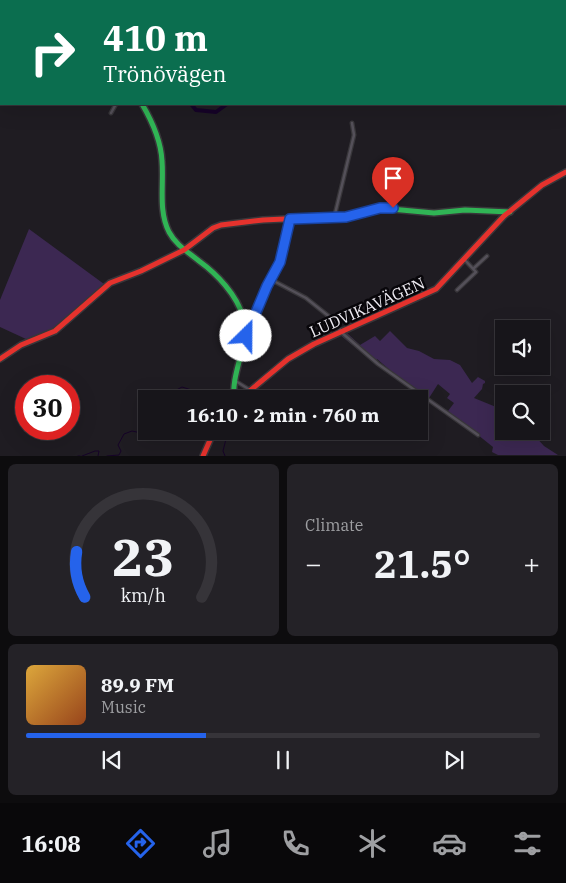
<!DOCTYPE html>
<html lang="en">
<head>
<meta charset="utf-8">
<style>
  :root { --surface:#17151a; --page:#242227; --text:#f1f3f6; --muted:#9e9fa2; --line:#363439; --accent:#2563eb }
  body { margin:0; font-family:"IBM Plex Serif",serif; background:var(--page); color:var(--text); height:100vh; display:flex; flex-direction:column; font-size:19px; white-space:nowrap }
  * { box-sizing:border-box; margin:0 }
  p { font-size:16px; color:var(--muted) }
  .icon { flex:none; width:28px; height:28px; fill:none; stroke:currentColor; stroke-width:2; stroke-linecap:round; stroke-linejoin:round }
  .map { position:relative; height:456px; overflow:hidden }
  .details { display:flex; flex-direction:column; gap:8px; padding:8px; background:#0d0c0e; flex:1 }
  .details>* { flex:none }
  .top-card { position:absolute; left:0px; top:0px; width:566px; height:105px; box-shadow:0 5px 20px #0002,0 0 0 1px var(--line); background:#0b6e4f; color:#fff; overflow:hidden }
  .controls { position:absolute; left:495px; top:320px; display:grid; gap:10px }
  .controls a { display:grid; place-items:center; width:55px; height:55px; border-radius:0px; background:var(--surface); box-shadow:0 5px 20px #0002,0 0 0 1px var(--line); font-size:25px }
  .speed { position:absolute; left:15px; top:375px; display:flex; gap:10px; font-size:25px; font-weight:700; text-align:center }
  .speed>* { display:grid; place-content:center; width:65px; height:65px; border-radius:50%; background:var(--surface); box-shadow:0 5px 20px #0002,0 0 0 1px var(--line); line-height:1 }
  .speed .limit { border:8px solid #d22; background:#fff; color:#111 }
  .pin { position:absolute; display:grid; place-items:center; width:42px; height:42px; color:#fff; margin:-51px -21px; border-radius:50% 50% 50% 0; rotate:-45deg; box-shadow:0 0 5px #0007 }
  .pin .icon { rotate:45deg }
  .me { position:absolute; width:55px; margin:-28px; rotate:23deg; stroke-linejoin:round; filter:drop-shadow(0 0 4px #0008) }
  .turn { display:flex; align-items:center; gap:18px; height:105px; padding:0 20px; font-size:22px }
  .turn .icon { width:65px; height:65px; stroke-width:2.5 }
  .turn b { display:block; font-size:35px; line-height:42px }
  .big { font-size:38px; font-weight:800; line-height:1.1 }
  .details .widget { flex:1; display:flex; flex-direction:column; justify-content:center; gap:8px; min-width:0; padding:0 18px; border-radius:8px; background:var(--page) }
  .details .dial { align-items:center; gap:0 }
  .dial svg { height:130px; overflow:visible; fill:none; stroke:var(--line); stroke-width:7; stroke-linecap:round; text-anchor:middle }
  .dial text { fill:var(--text); stroke:none }
  .song { display:flex; align-items:center; gap:15px }
  .cover { width:60px; height:60px; border-radius:8px; background:linear-gradient(135deg,hsl(40 70% 55%),hsl(20 70% 35%)) }
  .played { height:5px; border-radius:2px; background:linear-gradient(90deg,var(--accent) 35%,var(--line) 35%) }
  .keys { display:flex; justify-content:space-around; direction:ltr }
  .heat { display:flex; justify-content:space-between; align-items:center; font-size:28px; direction:ltr }
  .details .tiles { flex:1; display:grid; gap:8px; grid-template-columns:1fr 1fr }
  .widget:last-child { grid-column:span 2 }
  .trip { position:absolute; left:138px; top:390px; width:290px; height:50px; border-radius:0px; background:var(--surface); box-shadow:0 5px 20px #0002,0 0 0 1px var(--line); font-weight:800; line-height:50px; text-align:center }
  .dock { display:flex; height:80px; justify-content:space-around; align-items:center; background:#09080a; color:var(--muted) }
  .dock .icon { width:35px; height:35px }
  .dock .selected { color:var(--accent) }
  .dock b { font-size:22px; color:var(--text) }
  .map>svg:first-child { display:block }
</style>
</head>
<body>
<div class="map">
<svg width="566" height="456" viewBox="0 0 566 456">
  <rect width="100%" height="100%" fill="#1f1c22"/>
  <!-- green -->
  <path fill="#3c2852" d="M29 229 104 284 55 328 26 339 0 327V300Z
    M390 331 407 348 419 351 434 359 450 360 460 365 472 383 478 377 485 381V383L483 384 482 389 474 398 501 409 500 412 504 415V431H521L533 434 544 446 558 455H498L492 452 493 447 448 411 454 403 447 398 450 394 438 384 429 398 404 382 377 359 375 363 340 335 347 333 360 345 375 336 380 341Z"/>
  <g fill="none" stroke-linecap="round" stroke-linejoin="round">
    <!-- stream -->
    <path stroke="#160328" stroke-width="1" d="M565 32H566
      M171 399 167 395 182 387 195 391 206 399
      M78 456H80
      M82 456 95 451H99L98 456
      M107 456 119 455 121 451 118 445 124 434 132 431 141 433 140 428 146 424
      M225 456 223 451 228 431"/>
    <!-- river -->
    <path stroke="#160328" stroke-width="4" d="M479 0 482 1
      M0 69 1 68
      M0 88H1
      M0 99H1
      M191 104 196 110 216 112 227 104"/>
    <!-- street casing -->
    <g stroke="#38363a" stroke-width="5">
      <path id="street" d="M111 113 116 104
        M334 218 354 135 352 123
        M474 268 487 256
        M270 279 306 298 336 322 341 332 378 364 478 435
        M457 290 476 272 464 259
        M246 336 267 286 280 262 289 219
        M234 380 250 390"/>
    </g>
    <!-- fast casing -->
    <g stroke="#38363a" stroke-width="8">
      <path id="fast" d="M97 0V1
        M142 104C152 121 161 141 162 161 164 185 158 210 169 232 176 245 188 252 199 261 217 274 237 295 243 317 250 345 231 371 234 399
        M348 216 380 208 434 213 465 210 510 212"/>
    </g>
    <!-- jam casing -->
    <g stroke="#38363a" stroke-width="8">
      <path id="jam" d="M0 359 21 345 55 331 110 283 141 271 184 250 213 228 221 225 263 220 348 216
        M240 399 288 359 314 344 436 289 504 216 542 185 566 172
        M203 456 214 431"/>
    </g>
    <!-- street -->
    <use href="#street" stroke="#545059" stroke-width="2.5"/>
    <!-- fast -->
    <use href="#fast" stroke="#30b455" stroke-width="5"/>
    <!-- jam -->
    <use href="#jam" stroke="#e5322d" stroke-width="5"/>
  </g>
  <g fill="none" stroke-linecap="round" stroke-linejoin="round">
    <!-- route casing -->
    <g stroke="#184099" stroke-width="12">
      <path id="route" d="M246 336 267 286 280 262 290 219 346 217 380 208H393"/>
    </g>
    <!-- route -->
    <use href="#route" stroke="#2563eb" stroke-width="9"/>
  </g>
  <g text-anchor="middle" stroke-width="5" stroke-linejoin="round" paint-order="stroke">
    <!-- street labels -->
    <g font-size="16" fill="#eeebf2" stroke="#08060a">
      <text transform="translate(367 307) rotate(-24)" y="6">LUDVIKAVÄGEN</text>
    </g>
  </g>
</svg>
<div class="controls">
<a><svg class="icon" aria-label="sound" viewBox="0 0 24 24"><path d="M4 9h4l5-4v14l-5-4H4zM17 9q2 3 0 6"/></svg></a>
<a><svg class="icon" aria-label="search" viewBox="0 0 24 24"><circle cx="10" cy="10" r="6"/><path d="M15 15l6 6"/></svg></a>
</div>
<div class="speed"><div class="limit">30</div></div>
<div class="pin" style="left:393px;top:208px;background:#d93025"><svg class="icon" aria-label="arrive" viewBox="0 0 24 24"><path d="M6 21V4h12l-3 4 3 4H6"/></svg></div>
<svg class="me" style="left:246px;top:336px" viewBox="-20 -20 40 40"><circle r="19" fill="#fff"/><path d="M0-13L10 11 0 6-10 11z" fill="#2563eb"/></svg>
<div class="trip">16:10 · 2 min · 760 m</div>
<div class="top-card">
<div class="turn"><svg class="icon" aria-label="right" viewBox="0 0 24 24"><path d="M7 20v-9h11M14 6l5 5-5 5"/></svg><div><b>410 m</b>Trönövägen</div></div>
</div>
</div>
<section class="details">
<div class="tiles">
<div class="widget dial"><svg viewBox="0 0 100 80">
<path d="M14 69A42 42 0 1 1 86 69"/>
<path d="M14 69A42 42 0 0 1 9 41" stroke="#2563eb"/>
<text x="50" y="56" font-size="32" font-weight="700">23</text>
<text x="50" y="72" font-size="11">km/h</text>
</svg></div>
<div class="widget"><p>Climate</p>
<div class="heat"><a>−</a><b class="big">21.5°</b><a>+</a></div>
</div>
<div class="widget">
<div class="song"><i class="cover"></i><div><b>89.9 FM</b><p>Music</p></div></div>
<div class="played"></div>
<div class="keys"><svg class="icon" aria-label="previous" viewBox="0 0 24 24"><path d="M18 5L8 12l10 7zM5 5v14"/></svg><svg class="icon" aria-label="pause" viewBox="0 0 24 24"><path d="M8 5v14M16 5v14"/></svg><svg class="icon" aria-label="next" viewBox="0 0 24 24"><path d="M6 5l10 7-10 7zM19 5v14"/></svg></div>
</div>
</div>
</section>
<nav class="dock">
<b>16:08</b>
<svg class="icon selected" aria-label="directions" viewBox="0 0 24 24"><path d="M12 3l9 9-9 9-9-9zM9 14v-3h6M13 9l2 2-2 2"/></svg>
<svg class="icon" aria-label="music" viewBox="0 0 24 24"><path d="M9 18V5l10-2v13"/><circle cx="6" cy="18" r="3"/><circle cx="16" cy="16" r="3"/></svg>
<svg class="icon" aria-label="phone" viewBox="0 0 24 24"><path d="M5 4h4l2 5-3 2q2 4 5 5l2-3 5 2v4C11 20 4 13 5 4z"/></svg>
<svg class="icon" aria-label="climate" viewBox="0 0 24 24"><path d="M12 3v18M4 7l16 10M4 17L20 7"/></svg>
<svg class="icon" aria-label="car" viewBox="0 0 24 24"><path d="M5 17H2v-5l4-1 3-4h7l3 4 3 1v5h-3M9 17h6M6 11h13"/><circle cx="7" cy="17" r="2"/><circle cx="17" cy="17" r="2"/></svg>
<svg class="icon" aria-label="filters" viewBox="0 0 24 24"><path d="M4 7h16M4 17h16"/><circle cx="9" cy="7" r="2"/><circle cx="15" cy="17" r="2"/></svg>
</nav>
</body>
</html>
